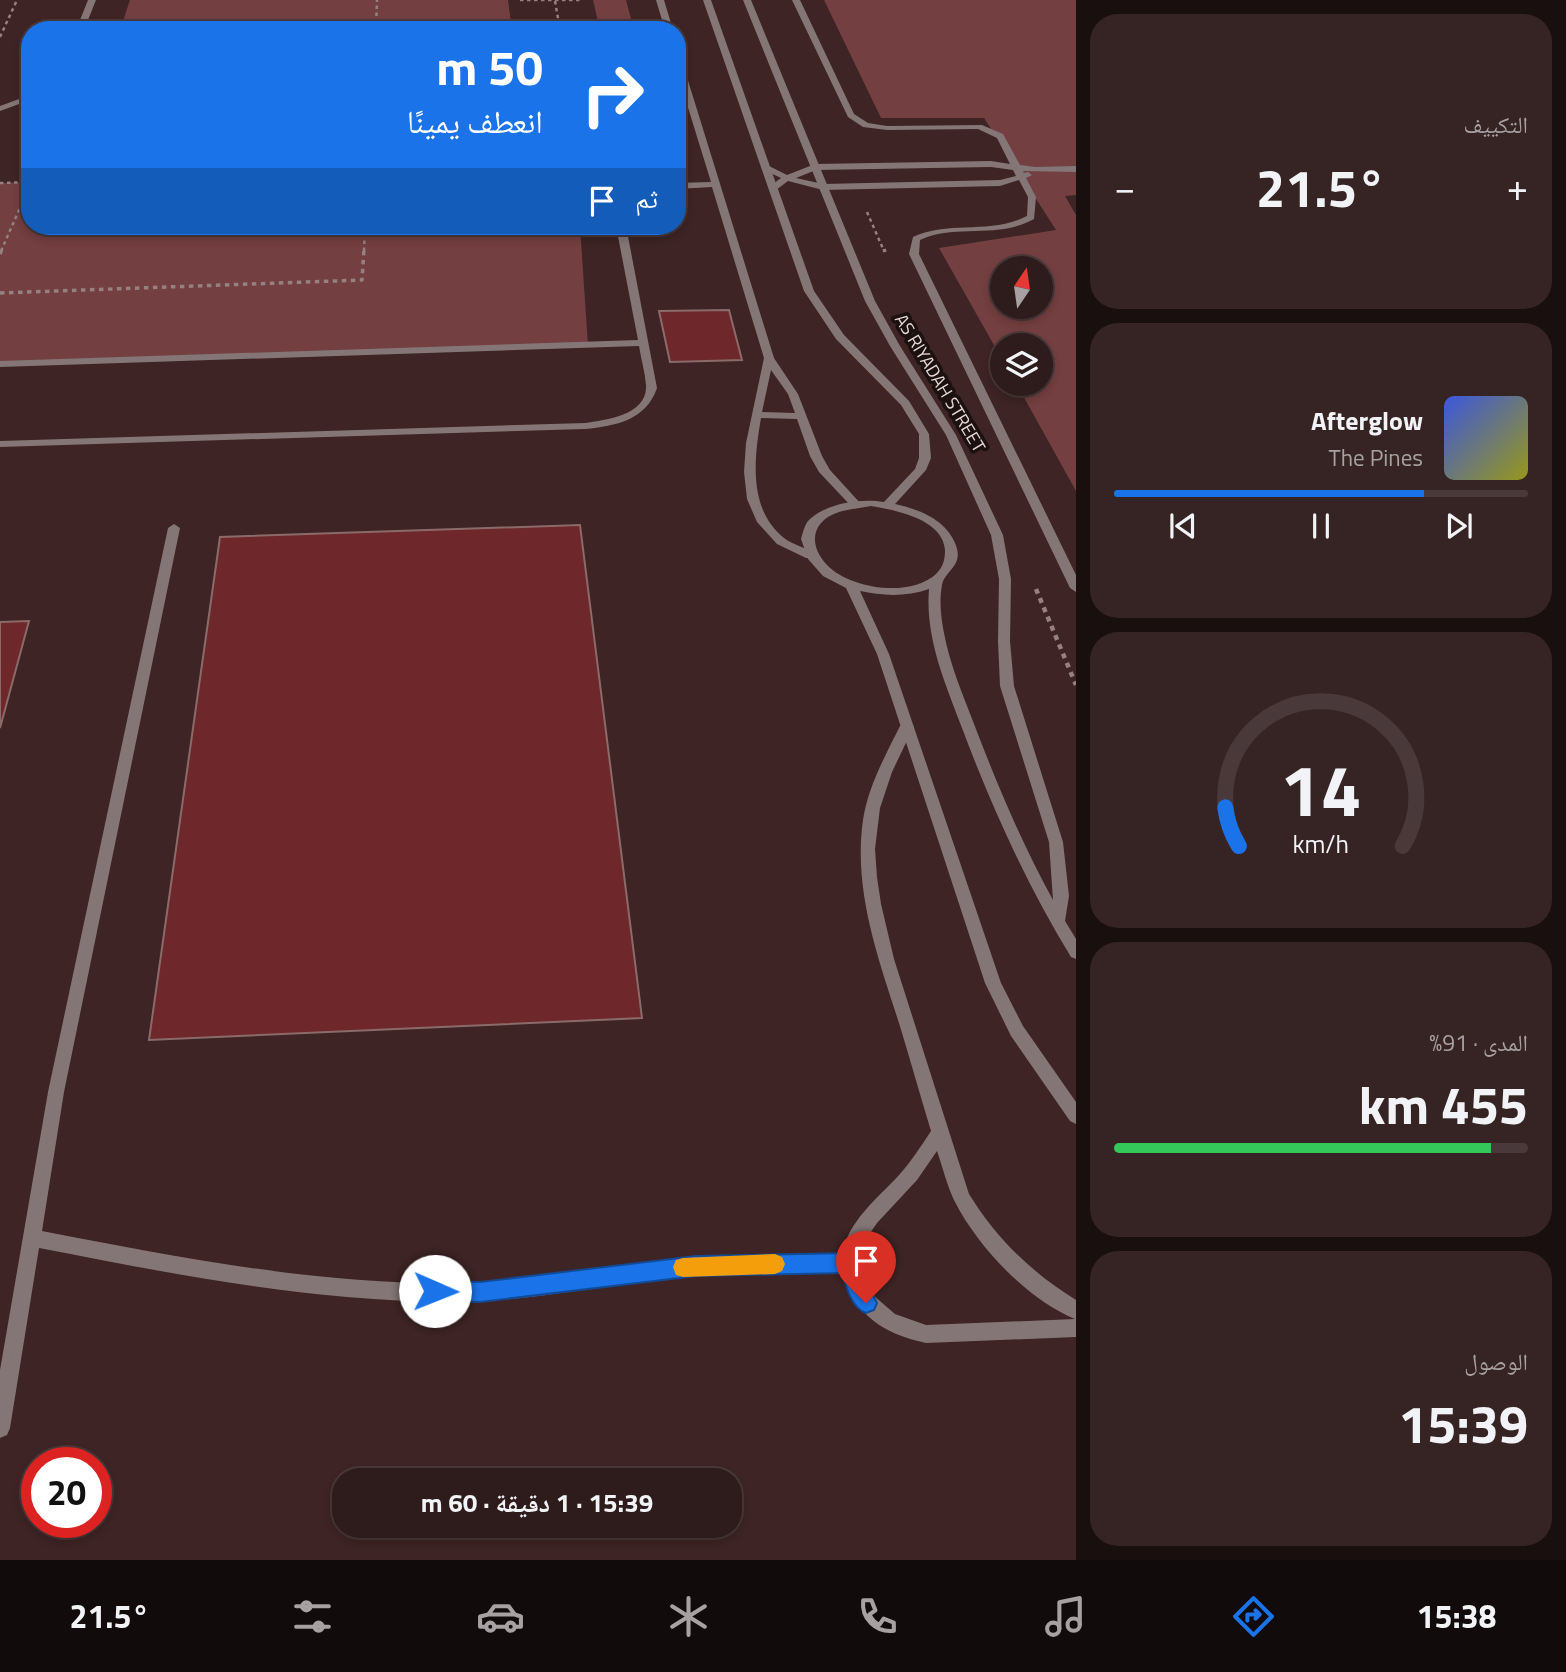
<!DOCTYPE html>
<html lang="ar">
<head>
<meta charset="utf-8">
<style>
  :root { --surface:#2e1b1b; --page:#362424; --text:#f1f3f6; --muted:#a7a1a3; --line:#49393a; --accent:#1a73e8 }
  body { margin:0; font-family:"Titillium Web","Noto Naskh Arabic",sans-serif; background:var(--page); color:var(--text); direction:rtl; height:100vh; display:flex; flex-direction:column; font-size:26px; white-space:nowrap }
  * { box-sizing:border-box; margin:0 }
  p { font-size:23px; color:var(--muted) }
  .icon { flex:none; width:38px; height:38px; fill:none; stroke:currentColor; stroke-width:2; stroke-linecap:round; stroke-linejoin:round }
  .map { position:relative; flex:1; overflow:hidden; direction:ltr }
  .side { display:flex; flex-direction:column; gap:14px; padding:14px; background:#190f0f; width:490px }
  .side>* { flex:none }
  .hud { position:absolute; left:21px; top:21px; width:665px; height:214px; border-radius:28px; box-shadow:0 4px 10px #0003,0 0 0 2px var(--line); direction:rtl; background:#1a73e8; color:#fff; overflow:hidden }
  .needle { width:46px; rotate:13deg }
  .tools { position:absolute; left:990px; top:256px; display:grid; gap:14px }
  .tools a { display:grid; place-items:center; width:63px; height:63px; border-radius:50%; background:var(--surface); box-shadow:0 4px 10px #0003,0 0 0 2px var(--line); font-size:35px }
  .speed { position:absolute; left:21px; top:1447px; display:flex; gap:14px; font-size:35px; font-weight:700; text-align:center }
  .speed>* { display:grid; place-content:center; width:91px; height:91px; border-radius:50%; background:var(--surface); box-shadow:0 4px 10px #0003,0 0 0 2px var(--line); line-height:1 }
  .speed .limit { border:10px solid #d22; background:#fff; color:#111 }
  .pin { position:absolute; display:grid; place-items:center; width:60px; height:60px; color:#fff; margin:-72px -30px; border-radius:50% 50% 50% 0; rotate:-45deg; box-shadow:0 0 7px #0007 }
  .pin .icon { rotate:45deg }
  .me { position:absolute; width:77px; margin:-38px; rotate:91deg; stroke-linejoin:round; filter:drop-shadow(0 0 5px #0008) }
  .turn { display:flex; align-items:center; gap:24px; height:147px; padding:0 28px; font-size:32px }
  .turn .icon { width:91px; height:91px; stroke-width:2.5 }
  .turn b { display:block; font-size:49px; line-height:60px }
  .then { display:flex; align-items:center; height:66px; padding:0 28px; background:#0003; gap:14px; font-size:26px }
  .big { font-size:52px; font-weight:700; line-height:1.1 }
  .side .tile { flex:1; display:flex; flex-direction:column; justify-content:center; gap:10px; min-width:0; padding:0 24px; border-radius:28px; background:var(--page) }
  .side .dial { align-items:center; gap:0 }
  .dial svg { height:182px; overflow:visible; fill:none; stroke:var(--line); stroke-width:7; stroke-linecap:round; text-anchor:middle }
  .dial text { fill:var(--text); stroke:none }
  .song { display:flex; align-items:center; gap:21px }
  .cover { width:84px; height:84px; border-radius:10px; background:linear-gradient(135deg,hsl(230 70% 55%),hsl(60 70% 35%)) }
  .played { height:7px; border-radius:4px; background:linear-gradient(90deg,var(--accent) 75%,var(--line) 75%) }
  .keys { display:flex; justify-content:space-around; direction:ltr }
  .heat { display:flex; justify-content:space-between; align-items:center; font-size:38px; direction:ltr }
  .charge { height:10px; border-radius:5px; background:linear-gradient(90deg,#34c759 91%,var(--line) 0) }
  .trip { position:absolute; left:332px; top:1468px; width:410px; height:70px; border-radius:28px; background:var(--surface); box-shadow:0 4px 10px #0003,0 0 0 2px var(--line); font-weight:700; line-height:70px; text-align:center; direction:rtl }
  .tab-bar { display:flex; height:112px; justify-content:space-around; align-items:center; background:#120b0b; color:var(--muted) }
  .tab-bar .icon { width:49px; height:49px }
  .tab-bar .selected { color:var(--accent) }
  .tab-bar b { font-size:32px; color:var(--text) }
  main { display:flex; flex:1; min-height:0 }
  .map>svg:first-child { display:block }
</style>
</head>
<body>
<main>
<section class="side">
<div class="tile"><p>التكييف</p>
<div class="heat"><a>−</a><b class="big">21.5°</b><a>+</a></div>
</div>
<div class="tile">
<div class="song"><i class="cover"></i><div><b>Afterglow</b><p>The Pines</p></div></div>
<div class="played"></div>
<div class="keys"><svg class="icon" aria-label="previous" viewBox="0 0 24 24"><path d="M18 5L8 12l10 7zM5 5v14"/></svg><svg class="icon" aria-label="pause" viewBox="0 0 24 24"><path d="M8 5v14M16 5v14"/></svg><svg class="icon" aria-label="next" viewBox="0 0 24 24"><path d="M6 5l10 7-10 7zM19 5v14"/></svg></div>
</div>
<div class="tile dial"><svg viewBox="0 0 100 80">
<path d="M14 69A42 42 0 1 1 86 69"/>
<path d="M14 69A42 42 0 0 1 8 52" stroke="#1a73e8"/>
<text x="50" y="56" font-size="32" font-weight="700">14</text>
<text x="50" y="72" font-size="11">km/h</text>
</svg></div>
<div class="tile"><p>المدى · 91%</p><b class="big">455 km</b><div class="charge"></div></div>
<div class="tile"><p>الوصول</p><b class="big">15:39</b></div>
</section>
<div class="map">
<svg width="1076" height="1560" viewBox="0 0 1076 1560">
  <rect width="100%" height="100%" fill="#3e2424"/>
  <!-- green -->
  <path fill="#733f40" fill-rule="evenodd" d="M130 0H508L512 30H120Z
    M593 0H626L634 30H600Z
    M824 0H1076V195L1065 196 1076 215V491L1016 383H1041V345H1003V361L939 248 1056 230 984 118H881ZM1003 268H1041V306H1003Z
    M30 182V226H580L588 345 0 364V183Z"/>
  <!-- building -->
  <path fill="#6e272b" stroke="#8a6b6a" stroke-width="2" d="M729 310 742 360 670 362 659 311Z
    M580 525 642 1018 149 1040 220 537Z
    M29 621 0 728V622Z"/>
  <g fill="none" stroke-linecap="round" stroke-linejoin="round">
    <!-- path-far2 -->
    <path stroke="#968080" stroke-width="2.5" stroke-dasharray="3.5 3.5" stroke-linecap="butt" d="M520 0H582
      M555 1 560 30
      M376 30 377 0
      M0 37 17 0
      M0 183 30 182
      M867 212 884 251
      M1 251 30 185
      M364 251 365 226"/>
    <!-- path-far1 -->
    <path stroke="#968080" stroke-width="3.5" stroke-dasharray="4.5 4.5" stroke-linecap="butt" d="M884 249 885 252
      M0 254 2 249
      M0 293 362 280 364 249"/>
    <!-- path -->
    <path stroke="#968080" stroke-width="4.5" stroke-dasharray="5 5" stroke-linecap="butt" d="M1036 589 1076 685"/>
    <!-- service -->
    <path fill="#847676" fill-rule="evenodd" d="M88 0H96L84 30H76Z
      M656 0H664L673 30H665Z
      M792 0H800L854 114 868 123 887 126 982 125 1003 134 1020 165 1035 167 1076 166V172L1023 171 1024 173 1028 172 1032 175 1026 178 1036 197 1034 219C996 240 957 223 920 240L919 254 1076 575V592L1070 588 909 254 913 237C950 220 991 235 1027 216L1028 197 1019 180 1000 186 823 190 788 181 776 190H770V186L781 178 764 170 763 168 767 165 787 175 815 164 991 161 1010 164 997 138 978 129 887 130 863 127 848 117ZM991 167 1013 170 1016 176 1000 180 823 184 796 178 816 170Z
      M677 56 681 58 774 358 798 394 822 456 830 470 861 504 859 506H851L819 472 810 456 797 419 761 418C754 459 748 509 784 538 792 544 805 548 814 552L816 555 814 558H806L777 544 757 522 747 499 744 472 746 443 764 358 712 187 677 189V183L711 182 677 72ZM771 370 788 394 795 413 762 412Z
      M30 95V100L0 111V106Z
      M616 226H626L657 388C646 420 616 426 585 429L0 447V441L585 423C606 420 648 415 646 385 645 372 641 359 639 346L0 367V361L638 340Z
      M174 524 180 528 64 1092 42 1231C186 1259 330 1287 478 1283 541 1281 604 1267 667 1260 725 1253 784 1255 842 1254 849 1220 876 1200 899 1175 911 1162 921 1146 931 1131 920 1095 910 1059 899 1023 878 958 853 890 863 820 868 787 885 756 900 726L907 721 914 726 892 772 880 808 875 849 877 877 881 904 894 959 969 1194C997 1239 1031 1272 1076 1300V1337L926 1343C882 1333 856 1316 843 1272 785 1273 726 1271 668 1277 605 1284 543 1299 479 1301 331 1306 184 1276 39 1248L10 1428 7 1435 0 1438V1370L48 1092 168 528ZM937 1151C943 1168 947 1186 955 1202 978 1247 1028 1300 1075 1319L926 1325 895 1314 873 1295 861 1274 859 1257 862 1245 877 1223 917 1180Z"/>
    <!-- minor -->
    <path fill="#847676" fill-rule="evenodd" d="M703 0H711L814 291 844 335 909 401 929 434 931 458 926 470 895 504C918 509 945 519 955 543 965 566 945 570 942 585 939 601 941 618 944 633 950 665 963 695 974 724 997 784 1022 844 1053 900L1049 842 1000 686 998 641 999 579 991 535 946 435 890 346 865 301 743 0H751L875 301 900 346 956 435 1003 535 1011 579 1010 641 1014 686 1063 842 1069 896 1065 921 1076 939V959L1071 957C1027 885 992 808 962 728 945 683 925 638 929 589 906 597 883 596 860 591L889 654 1001 983 1023 1026 1076 1102V1124L1070 1121 1011 1036 985 983 877 654 846 588 823 576 808 559 801 539C803 532 805 523 810 519 828 503 861 498 884 502L915 469 919 458V434L901 405 836 339 804 291ZM871 506C895 510 943 519 945 550 945 560 943 567 936 574 910 598 850 589 827 565 808 545 811 521 839 512 849 509 861 508 871 506Z"/>
  </g>
  <!-- route -->
  <path fill="#1a73e8" stroke="#114b97" stroke-width="2" d="M850 1253 857 1256 865 1281 877 1303 874 1310 866 1313C852 1308 846 1287 842 1273L696 1276 480 1302 435 1301 428 1298 425 1291 428 1284 435 1281 480 1282 696 1256Z"/>
  <!-- slow -->
  <path fill="#f59e0b" d="M775 1254 782 1257 785 1264 782 1271 775 1274 683 1277 676 1275 673 1267 676 1260 683 1258Z"/>
  <g text-anchor="middle" stroke-width="7" stroke-linejoin="round" paint-order="stroke">
    <!-- far-street labels -->
    <g font-size="18" fill="#e9d7d7" stroke="#1c1111">
      <text transform="translate(940 383) rotate(59)" y="6">AS RIYADAH STREET</text>
    </g>
  </g>
</svg>
<div class="tools">
<a><svg class="needle" viewBox="-14 -14 28 28"><path d="M0-13l5 13h-10z" fill="#e53935"/><path d="M0 13l5-13h-10z" fill="#a7a1a3"/></svg></a>
<a><svg class="icon" aria-label="layers" viewBox="0 0 24 24"><path d="M12 4l9 5-9 5-9-5zM3 14l9 5 9-5"/></svg></a>
</div>
<div class="speed"><div class="limit">20</div></div>
<div class="pin" style="left:866px;top:1303px;background:#d93025"><svg class="icon" aria-label="arrive" viewBox="0 0 24 24"><path d="M6 21V4h12l-3 4 3 4H6"/></svg></div>
<svg class="me" style="left:435px;top:1291px" viewBox="-20 -20 40 40"><circle r="19" fill="#fff"/><path d="M0-13L10 11 0 6-10 11z" fill="#1a73e8"/></svg>
<div class="trip">15:39 · 1 دقيقة · 60 m</div>
<div class="hud">
<div class="turn"><svg class="icon" aria-label="right" viewBox="0 0 24 24"><path d="M7 20v-9h11M14 6l5 5-5 5"/></svg><div><b>50 m</b>انعطف يمينًا</div></div>
<div class="then">ثم<svg class="icon" aria-label="arrive" viewBox="0 0 24 24"><path d="M6 21V4h12l-3 4 3 4H6"/></svg></div>
</div>
</div>
</main>
<nav class="tab-bar">
<b>15:38</b>
<svg class="icon selected" aria-label="directions" viewBox="0 0 24 24"><path d="M12 3l9 9-9 9-9-9zM9 14v-3h6M13 9l2 2-2 2"/></svg>
<svg class="icon" aria-label="music" viewBox="0 0 24 24"><path d="M9 18V5l10-2v13"/><circle cx="6" cy="18" r="3"/><circle cx="16" cy="16" r="3"/></svg>
<svg class="icon" aria-label="phone" viewBox="0 0 24 24"><path d="M5 4h4l2 5-3 2q2 4 5 5l2-3 5 2v4C11 20 4 13 5 4z"/></svg>
<svg class="icon" aria-label="climate" viewBox="0 0 24 24"><path d="M12 3v18M4 7l16 10M4 17L20 7"/></svg>
<svg class="icon" aria-label="car" viewBox="0 0 24 24"><path d="M5 17H2v-5l4-1 3-4h7l3 4 3 1v5h-3M9 17h6M6 11h13"/><circle cx="7" cy="17" r="2"/><circle cx="17" cy="17" r="2"/></svg>
<svg class="icon" aria-label="filters" viewBox="0 0 24 24"><path d="M4 7h16M4 17h16"/><circle cx="9" cy="7" r="2"/><circle cx="15" cy="17" r="2"/></svg>
<b>21.5°</b>
</nav>
</body>
</html>
